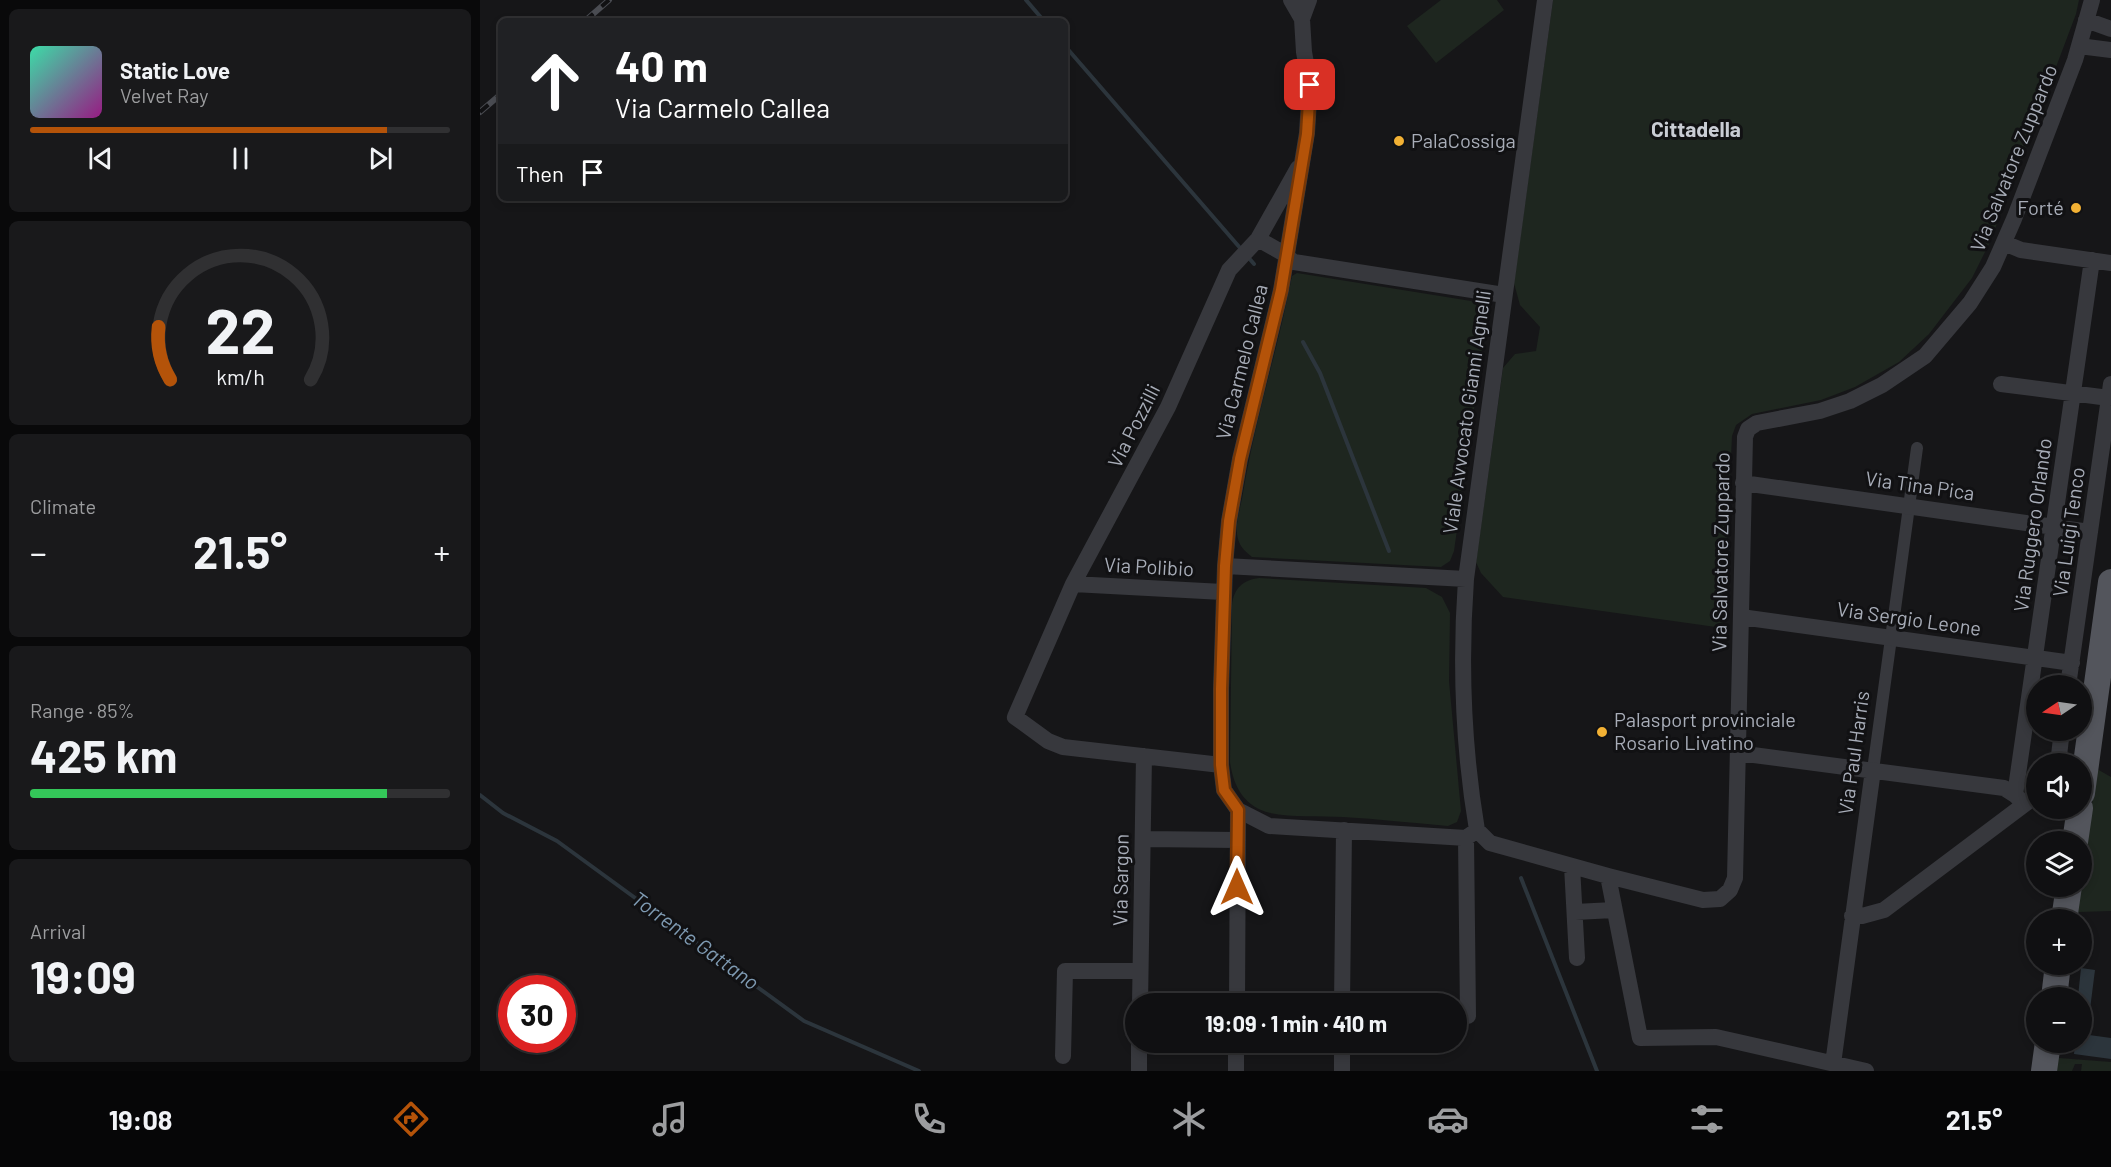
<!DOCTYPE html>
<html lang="en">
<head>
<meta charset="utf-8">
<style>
  :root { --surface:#101012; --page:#19191b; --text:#f1f3f6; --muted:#9c9d9f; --line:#303032; --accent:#b45309 }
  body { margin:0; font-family:Barlow,sans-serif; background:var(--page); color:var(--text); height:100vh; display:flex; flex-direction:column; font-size:22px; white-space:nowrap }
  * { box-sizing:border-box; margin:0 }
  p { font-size:20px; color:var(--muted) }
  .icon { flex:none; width:33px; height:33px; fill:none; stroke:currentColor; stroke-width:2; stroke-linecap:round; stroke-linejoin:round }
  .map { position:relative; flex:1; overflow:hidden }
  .drawer { display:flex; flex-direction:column; gap:9px; padding:9px; background:#09090a; width:480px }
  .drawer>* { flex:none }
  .top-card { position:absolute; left:18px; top:18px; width:570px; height:183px; border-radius:9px; box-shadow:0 3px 9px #0003,0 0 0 2px var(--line); background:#202124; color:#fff; overflow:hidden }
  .needle { width:39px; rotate:257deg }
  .buttons { position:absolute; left:1546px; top:675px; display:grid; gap:12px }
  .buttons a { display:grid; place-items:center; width:66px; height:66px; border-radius:50%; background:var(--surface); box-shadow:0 3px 9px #0003,0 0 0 2px var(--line); font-size:30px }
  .speed { position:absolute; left:18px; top:975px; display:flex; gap:12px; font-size:30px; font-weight:700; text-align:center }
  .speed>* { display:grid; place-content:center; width:78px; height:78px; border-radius:50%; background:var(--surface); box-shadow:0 3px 9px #0003,0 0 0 2px var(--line); line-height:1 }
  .speed .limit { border:9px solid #d22; background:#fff; color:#111 }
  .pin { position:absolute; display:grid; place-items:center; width:51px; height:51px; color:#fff; margin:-26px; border-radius:12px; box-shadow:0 3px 9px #0006 }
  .me { position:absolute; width:66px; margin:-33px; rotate:0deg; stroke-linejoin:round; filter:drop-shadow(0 0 4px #0008) }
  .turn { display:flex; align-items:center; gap:21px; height:126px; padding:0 18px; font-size:27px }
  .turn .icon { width:78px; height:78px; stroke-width:2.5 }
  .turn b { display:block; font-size:42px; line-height:51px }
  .then { display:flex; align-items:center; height:57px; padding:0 18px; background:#0003; gap:12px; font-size:22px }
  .big { font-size:45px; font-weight:700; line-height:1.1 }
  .drawer .card { flex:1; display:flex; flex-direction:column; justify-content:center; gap:9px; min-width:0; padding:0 21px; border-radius:9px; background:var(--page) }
  .drawer .dial { align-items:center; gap:0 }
  .dial svg { height:156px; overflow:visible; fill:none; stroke:var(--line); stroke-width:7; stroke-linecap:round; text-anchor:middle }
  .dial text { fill:var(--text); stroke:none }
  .song { display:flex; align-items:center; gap:18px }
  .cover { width:72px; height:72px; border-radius:9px; background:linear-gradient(135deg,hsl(160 70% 55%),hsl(310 70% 35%)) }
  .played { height:6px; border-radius:3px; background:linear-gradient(90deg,var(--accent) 85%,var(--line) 85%) }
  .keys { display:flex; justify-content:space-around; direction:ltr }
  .heat { display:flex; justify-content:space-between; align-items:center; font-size:33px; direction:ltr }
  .charge { height:9px; border-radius:4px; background:linear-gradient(90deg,#34c759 85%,var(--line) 0) }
  .trip { position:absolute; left:645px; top:993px; width:342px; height:60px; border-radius:30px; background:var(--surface); box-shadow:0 3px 9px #0003,0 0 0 2px var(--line); font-weight:700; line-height:60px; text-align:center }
  .dock { display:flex; height:96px; justify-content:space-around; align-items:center; background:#060607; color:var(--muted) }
  .dock .icon { width:42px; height:42px }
  .dock .active { color:var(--accent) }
  .dock b { font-size:27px; color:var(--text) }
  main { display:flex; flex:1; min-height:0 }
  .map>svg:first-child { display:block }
</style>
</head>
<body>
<main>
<section class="drawer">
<div class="card">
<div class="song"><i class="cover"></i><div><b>Static Love</b><p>Velvet Ray</p></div></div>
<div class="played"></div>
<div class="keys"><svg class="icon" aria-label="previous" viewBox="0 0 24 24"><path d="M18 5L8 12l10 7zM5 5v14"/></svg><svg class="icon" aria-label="pause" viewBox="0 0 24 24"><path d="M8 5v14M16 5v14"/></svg><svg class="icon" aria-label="next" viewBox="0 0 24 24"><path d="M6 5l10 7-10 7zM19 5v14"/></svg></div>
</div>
<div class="card dial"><svg viewBox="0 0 100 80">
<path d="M14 69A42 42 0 1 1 86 69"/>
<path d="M14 69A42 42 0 0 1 8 42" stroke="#b45309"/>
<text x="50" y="56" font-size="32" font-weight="700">22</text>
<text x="50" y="72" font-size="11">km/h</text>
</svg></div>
<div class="card"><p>Climate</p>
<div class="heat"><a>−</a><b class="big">21.5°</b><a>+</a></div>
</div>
<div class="card"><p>Range · 85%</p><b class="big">425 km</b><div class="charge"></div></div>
<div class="card"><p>Arrival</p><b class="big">19:09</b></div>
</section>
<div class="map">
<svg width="1631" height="1071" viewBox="0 0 1631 1071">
  <rect width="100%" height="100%" fill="#161618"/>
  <!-- green -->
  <path fill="#1e261f" d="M961 0H1017L1024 10 956 63 927 26Z
    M1073 0H1599L1596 14 1510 242 1492 278 1449 334 1419 362 1375 387 1341 400 1272 414 1256 425 1252 436 1243 628 1023 597 1001 573 996 562 1023 368 1035 354 1056 351 1060 327 1040 305 1034 283Z
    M817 273 991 301 1004 308 1007 317 974 551 970 561 961 567 772 557C766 552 760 547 758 539 754 525 761 507 763 493 775 420 798 349 812 276Z
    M779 578 946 588 962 597 970 613 969 681 981 811 977 822 968 826C933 823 898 819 863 817 839 815 802 819 781 810 761 801 753 783 750 762L752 605C754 588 763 580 779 578Z
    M1617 769 1631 777V911L1599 912 1598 919 1595 920 1600 887 1602 886V872Z
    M1578 1043H1581L1579 1058 1631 1062V1071H1601L1602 1064H1595L1592 1071H1574Z"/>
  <!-- water -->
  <path fill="#2c353c" d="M1601 968 1615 970 1608 1025H1602V998L1598 997Z
    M1602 1034 1631 1038V1059L1594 1054 1595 1043 1602 1042Z"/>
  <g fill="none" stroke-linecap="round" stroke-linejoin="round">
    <!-- stream -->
    <path stroke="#2c353c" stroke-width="4" d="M546 0 564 21
      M585 46 761 249
      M768 257 774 264
      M823 342 840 373 909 551
      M0 795 23 813 77 841 324 1021 439 1071
      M1041 878 1117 1071"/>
    <!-- pedestrian -->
    <path stroke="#37383d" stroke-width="12" d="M1393 770 1437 448"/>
    <!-- minor -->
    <path stroke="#37383d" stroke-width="16" d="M811 0 822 19
      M829 0 822 19 824 52 830 85 827 133 801 290 760 459 749 521 745 566 741 689V765L744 790 758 810 789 826 986 838 997 830
      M1606 20 1631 29
      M1599 46 1631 50
      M778 239 801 252 814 262 1024 295
      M1524 243 1541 250 1631 263
      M1521 384 1629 398
      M1263 483 1610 532
      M745 566 986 579
      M593 584 743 592
      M1261 617 1592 663
      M1588 686 1631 384
      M1258 753 1524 788 1535 795 1545 804
      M1578 764 1582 730
      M741 765 583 747 568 741 535 717 593 584 688 407 749 270 778 239 818 168
      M1535 795 1612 260
      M997 830 1010 843 1128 876 1223 900 1240 899 1250 890 1255 878 1265 437 1268 429 1277 423 1340 411 1370 401 1402 385 1445 356 1490 303 1513 267 1534 219 1595 60 1612 0
      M997 830C983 747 980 663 986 579L1065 0
      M986 838 988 1016
      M663 839 758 840
      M1092 866 1097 958
      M1128 876 1160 1038 1236 1037 1386 1071
      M1095 912 1134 910
      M1372 916H1382L1404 910 1557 795
      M660 1004 664 756
      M757 1004 758 810
      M862 1004 864 830
      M583 1056 585 971H660
      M1353 1064 1393 770
      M659 1071V1042
      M756 1071V1042
      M862 1071V1042"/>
    <!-- primary -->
    <path stroke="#53555c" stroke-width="26" d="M1602 793 1631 582
      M1595 842 1600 808
      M1584 920 1589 886
      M1574 998 1578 964
      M1564 1071 1568 1042"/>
    <!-- rail casing -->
    <g stroke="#4a4c52" stroke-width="6">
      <path id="rail" d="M105 21 129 0
        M0 112 21 94"/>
    </g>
    <!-- rail -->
    <use href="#rail" stroke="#111113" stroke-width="4" stroke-dasharray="11" stroke-linecap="butt"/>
  </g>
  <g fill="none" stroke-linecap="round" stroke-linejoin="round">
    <!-- route casing -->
    <g stroke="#753606" stroke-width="15">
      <path id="route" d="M757 887 758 810 744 790 741 765V689L745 566 749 521 760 459 801 290 827 134 830 85"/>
    </g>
    <!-- route -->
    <use href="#route" stroke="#b45309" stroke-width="10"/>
  </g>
  <!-- markers -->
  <g fill="#f2b134" stroke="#111113" stroke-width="2">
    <circle cx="919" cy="141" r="6"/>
    <circle cx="1596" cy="208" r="6"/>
    <circle cx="1122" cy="732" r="6"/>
  </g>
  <g text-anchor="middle" stroke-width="6" stroke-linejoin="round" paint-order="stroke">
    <!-- poi labels -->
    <g font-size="20" fill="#a8adb8" stroke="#111113" text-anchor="start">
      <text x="931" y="148">PalaCossiga</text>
      <text x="1584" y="215" text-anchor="end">Forté</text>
      <text x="1134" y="727">Palasport provinciale<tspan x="1134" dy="23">Rosario Livatino</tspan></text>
    </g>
    <!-- street labels -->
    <g font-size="20" fill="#a8adb8" stroke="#111113">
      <text transform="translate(1534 158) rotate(-68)" y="7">Via Salvatore Zuppardo</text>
      <text transform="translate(762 362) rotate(-76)" y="7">Via Carmelo Callea</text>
      <text transform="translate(987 412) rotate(-82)" y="7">Viale Avvocato Gianni Agnelli</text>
      <text transform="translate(654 426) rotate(-63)" y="7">Via Pozzilli</text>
      <text transform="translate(1440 486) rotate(8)" y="7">Via Tina Pica</text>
      <text transform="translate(1553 525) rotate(-82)" y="7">Via Ruggero Orlando</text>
      <text transform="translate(1589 532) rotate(-82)" y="7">Via Luigi Tenco</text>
      <text transform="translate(1241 552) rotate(-89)" y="7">Via Salvatore Zuppardo</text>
      <text transform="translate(669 567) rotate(3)" y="7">Via Polibio</text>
      <text transform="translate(1429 619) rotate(8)" y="7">Via Sergio Leone</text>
      <text transform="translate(1374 753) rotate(-82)" y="7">Via Paul Harris</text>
      <text transform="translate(641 880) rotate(-89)" y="7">Via Sargon</text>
    </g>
    <!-- neighbourhood labels -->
    <g font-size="21" font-weight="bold" fill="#c9ccd4" stroke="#111113">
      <text x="1216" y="137">Cittadella</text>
    </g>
    <!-- water labels -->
    <g font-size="21" font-style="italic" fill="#7f9bb3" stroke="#111113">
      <text transform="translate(215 941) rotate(36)" y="7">Torrente Gattano</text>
    </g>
  </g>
</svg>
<div class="buttons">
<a><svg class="needle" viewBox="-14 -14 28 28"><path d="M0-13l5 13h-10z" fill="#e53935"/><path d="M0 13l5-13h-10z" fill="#9c9d9f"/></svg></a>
<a><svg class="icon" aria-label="sound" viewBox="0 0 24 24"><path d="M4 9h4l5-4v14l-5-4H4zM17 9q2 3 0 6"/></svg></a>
<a><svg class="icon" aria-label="layers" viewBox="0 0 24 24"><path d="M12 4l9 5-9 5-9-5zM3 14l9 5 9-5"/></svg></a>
<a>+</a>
<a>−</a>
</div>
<div class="speed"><div class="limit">30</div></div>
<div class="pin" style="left:830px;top:85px;background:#d93025"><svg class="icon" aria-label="arrive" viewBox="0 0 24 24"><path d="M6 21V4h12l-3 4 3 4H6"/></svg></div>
<svg class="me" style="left:757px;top:887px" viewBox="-20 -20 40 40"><path d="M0-17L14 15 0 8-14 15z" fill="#b45309" stroke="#fff" stroke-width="4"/></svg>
<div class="trip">19:09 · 1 min · 410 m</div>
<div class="top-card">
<div class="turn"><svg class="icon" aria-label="ahead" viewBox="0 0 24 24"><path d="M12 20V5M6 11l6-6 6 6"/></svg><div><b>40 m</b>Via Carmelo Callea</div></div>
<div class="then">Then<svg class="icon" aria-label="arrive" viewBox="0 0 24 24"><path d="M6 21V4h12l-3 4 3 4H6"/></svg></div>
</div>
</div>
</main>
<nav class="dock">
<b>19:08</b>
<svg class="icon active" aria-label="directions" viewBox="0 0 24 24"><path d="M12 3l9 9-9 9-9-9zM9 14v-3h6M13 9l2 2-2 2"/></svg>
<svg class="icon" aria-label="music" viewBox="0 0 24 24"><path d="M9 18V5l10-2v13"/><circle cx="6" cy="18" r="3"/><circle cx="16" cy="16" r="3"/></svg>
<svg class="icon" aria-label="phone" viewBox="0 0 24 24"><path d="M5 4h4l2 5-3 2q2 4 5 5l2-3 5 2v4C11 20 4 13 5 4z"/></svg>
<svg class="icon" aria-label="climate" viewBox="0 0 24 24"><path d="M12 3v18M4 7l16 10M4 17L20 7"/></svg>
<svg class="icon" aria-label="car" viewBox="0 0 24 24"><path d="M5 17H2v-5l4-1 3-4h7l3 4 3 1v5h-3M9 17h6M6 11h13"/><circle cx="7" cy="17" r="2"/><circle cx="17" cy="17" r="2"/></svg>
<svg class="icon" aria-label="filters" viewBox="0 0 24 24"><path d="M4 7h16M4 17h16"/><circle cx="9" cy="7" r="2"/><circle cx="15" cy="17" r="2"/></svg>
<b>21.5°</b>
</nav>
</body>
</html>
